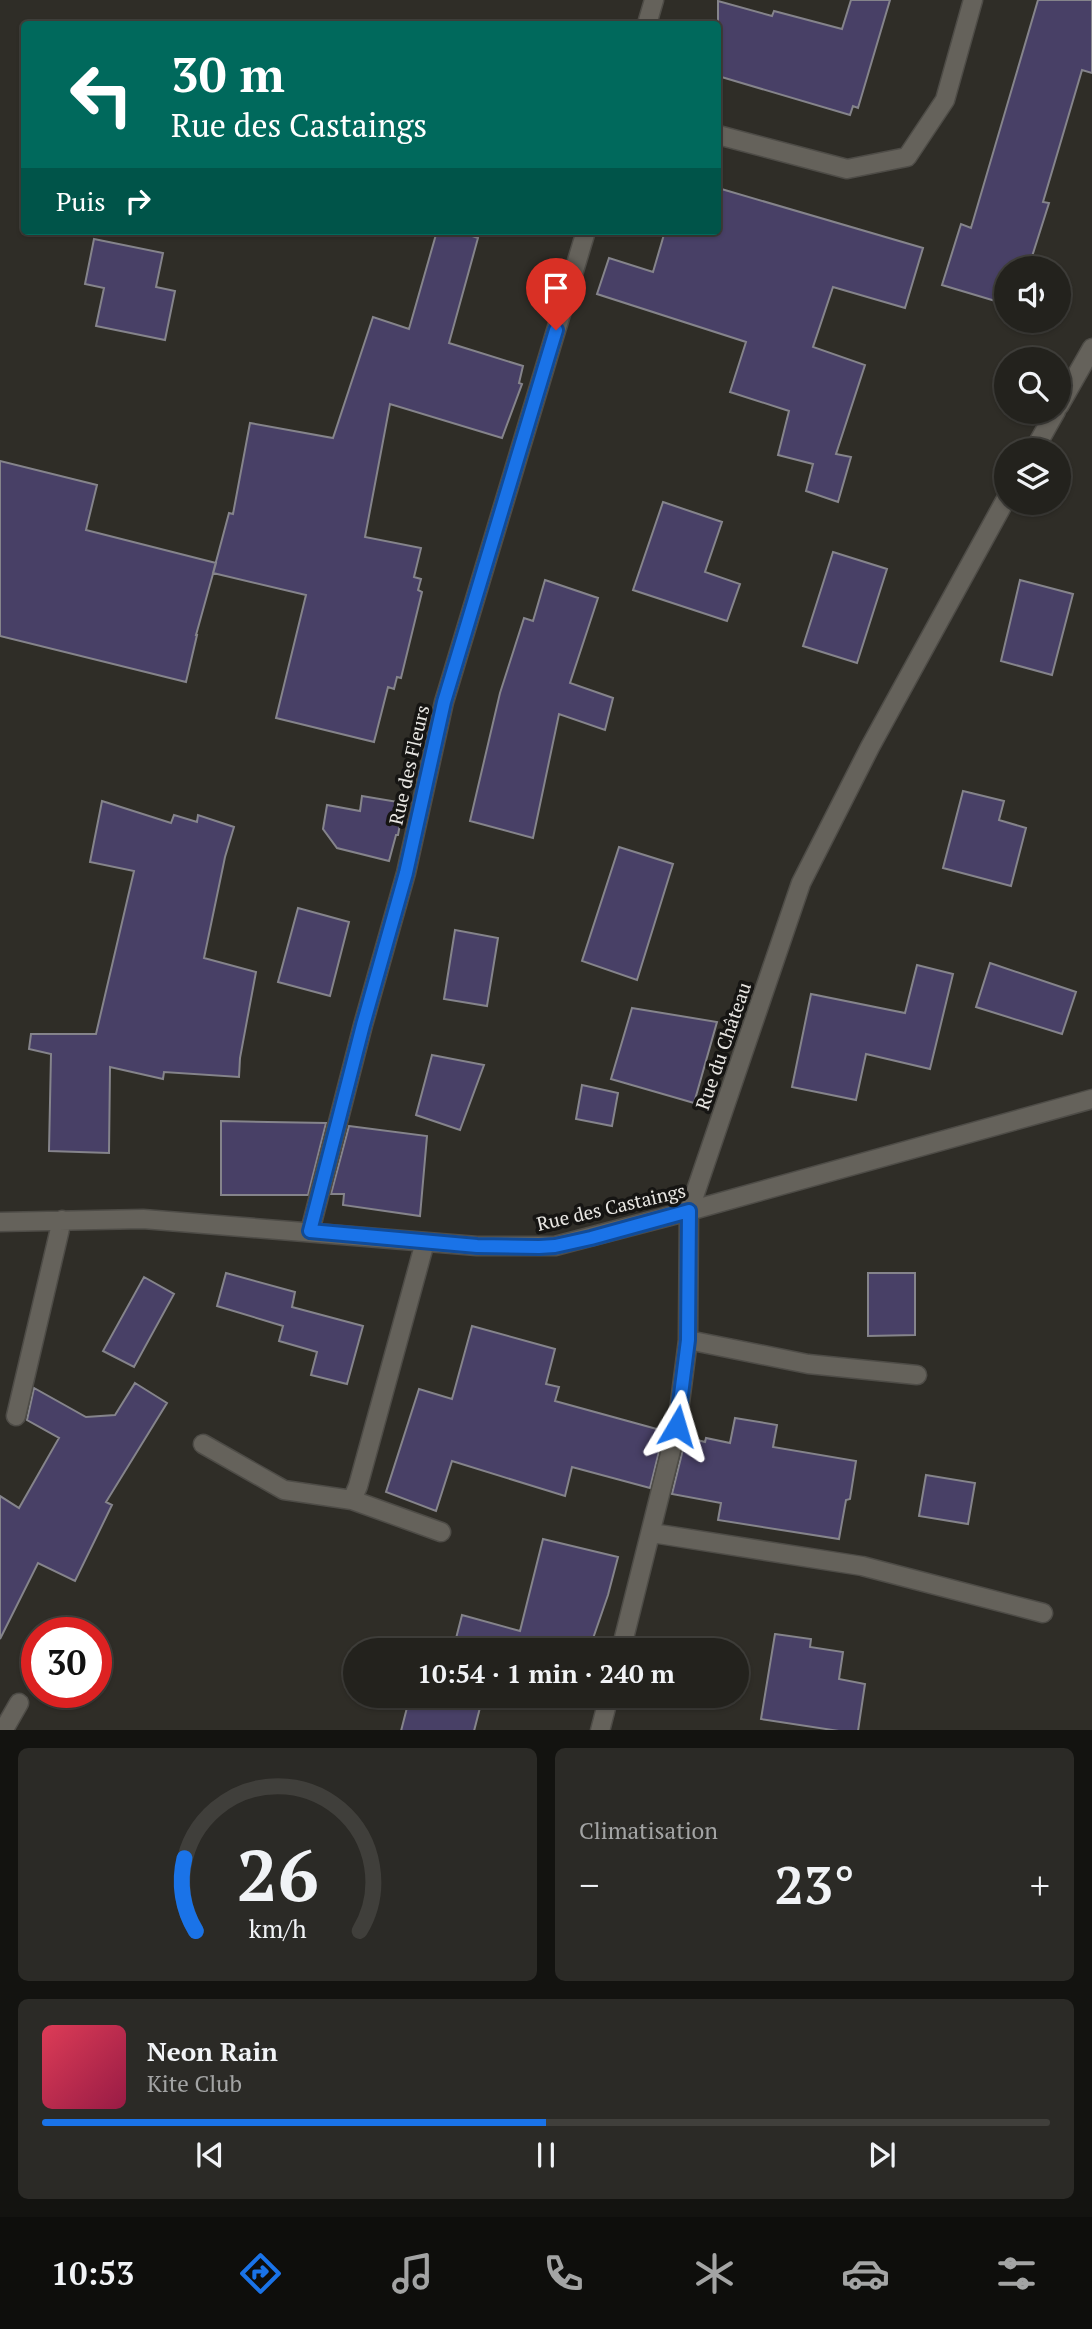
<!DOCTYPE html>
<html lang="fr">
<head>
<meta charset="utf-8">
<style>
  :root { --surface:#23221d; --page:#2b2a26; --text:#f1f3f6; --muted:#a3a4a4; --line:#403f3b; --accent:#1a73e8 }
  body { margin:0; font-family:"PT Serif",serif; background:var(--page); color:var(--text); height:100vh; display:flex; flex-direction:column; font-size:26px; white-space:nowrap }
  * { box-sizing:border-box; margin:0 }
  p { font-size:23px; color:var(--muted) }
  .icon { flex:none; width:38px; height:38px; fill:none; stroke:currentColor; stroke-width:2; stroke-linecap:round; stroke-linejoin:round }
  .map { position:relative; height:1730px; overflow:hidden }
  .details { display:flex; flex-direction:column; gap:18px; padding:18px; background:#131310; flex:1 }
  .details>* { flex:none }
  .banner { position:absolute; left:21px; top:21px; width:700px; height:214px; border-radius:7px; box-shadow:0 2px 5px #0004,0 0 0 2px var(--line); background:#00695c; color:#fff; overflow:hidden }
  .buttons { position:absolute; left:994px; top:256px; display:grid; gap:14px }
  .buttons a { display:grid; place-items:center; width:77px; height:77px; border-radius:50%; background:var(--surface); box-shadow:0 2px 5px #0004,0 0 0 2px var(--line); font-size:35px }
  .speed { position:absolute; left:21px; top:1617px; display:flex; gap:14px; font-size:35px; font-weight:700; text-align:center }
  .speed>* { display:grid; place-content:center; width:91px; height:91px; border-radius:50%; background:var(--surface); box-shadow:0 2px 5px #0004,0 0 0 2px var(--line); line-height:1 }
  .speed .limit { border:10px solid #d22; background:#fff; color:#111 }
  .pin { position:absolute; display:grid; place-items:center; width:60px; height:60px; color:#fff; margin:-72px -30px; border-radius:50% 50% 50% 0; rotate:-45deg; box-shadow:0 0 7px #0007 }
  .pin .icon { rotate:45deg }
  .me { position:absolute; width:77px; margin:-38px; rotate:7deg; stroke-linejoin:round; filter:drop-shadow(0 0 5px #0008) }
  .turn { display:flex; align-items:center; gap:24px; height:147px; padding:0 35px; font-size:32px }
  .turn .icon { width:91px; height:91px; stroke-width:2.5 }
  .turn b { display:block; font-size:49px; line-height:60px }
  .then { display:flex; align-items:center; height:66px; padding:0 35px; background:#0003; gap:14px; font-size:26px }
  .big { font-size:52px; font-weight:700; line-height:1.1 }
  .details .tile { flex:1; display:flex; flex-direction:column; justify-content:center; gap:10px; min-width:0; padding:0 24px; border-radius:10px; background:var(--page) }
  .details .dial { align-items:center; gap:0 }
  .dial svg { height:182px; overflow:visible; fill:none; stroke:var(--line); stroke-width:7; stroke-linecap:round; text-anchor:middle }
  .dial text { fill:var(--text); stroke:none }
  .song { display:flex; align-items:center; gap:21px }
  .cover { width:84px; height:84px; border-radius:10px; background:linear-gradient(135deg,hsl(350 70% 55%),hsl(340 70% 35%)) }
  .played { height:7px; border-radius:4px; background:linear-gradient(90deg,var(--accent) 50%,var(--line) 50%) }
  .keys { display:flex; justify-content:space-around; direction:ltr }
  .heat { display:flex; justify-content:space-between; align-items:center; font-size:38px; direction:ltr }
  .details .tiles { flex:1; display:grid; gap:18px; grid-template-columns:1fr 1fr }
  .tile:last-child { grid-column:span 2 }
  .trip { position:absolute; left:343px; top:1638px; width:406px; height:70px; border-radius:35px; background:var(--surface); box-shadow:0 2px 5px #0004,0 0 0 2px var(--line); font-weight:700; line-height:70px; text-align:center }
  .tabs { display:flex; height:112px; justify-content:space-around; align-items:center; background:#0e0e0c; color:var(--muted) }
  .tabs .icon { width:49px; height:49px }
  .tabs .on { color:var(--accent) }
  .tabs b { font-size:32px; color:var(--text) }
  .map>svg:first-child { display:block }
</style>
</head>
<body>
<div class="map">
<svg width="1092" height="1731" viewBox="0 0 1092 1731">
  <rect width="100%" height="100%" fill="#2f2d27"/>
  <!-- building -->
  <path fill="#484066" stroke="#85848b" stroke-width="2" d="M851 0H890L858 108 853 106 850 115 718 76V1L772 16 774 11 842 29Z
    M1038 0H1092V73L1082 70 1043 202 1049 203 1029 266 1015 262 1013 268H1006V290L1002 303 942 285 961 224 971 228Z
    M718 188 923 248 905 308 833 287 813 347 865 365 836 454 851 457 838 502 806 491 813 464 778 455 789 411 730 392 746 342 597 294 609 258 653 272 665 231H718Z
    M437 231H458L478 238 449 343 523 366 519 383 522 384 502 438 390 404 365 537 421 548 414 577 421 579 418 590 422 592 401 678 397 677 394 689 388 687 374 742 276 718 306 595 213 573 229 513 233 514 250 423 333 438 373 317 409 329Z
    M94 239 163 253 156 287 175 291 165 340 96 326 104 288 85 284Z
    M0 461 97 485 86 530 216 563 196 635H197L186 682 0 636Z
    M663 502 722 522 705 572 740 584 727 621 633 590Z
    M833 552 887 569 857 663 803 646Z
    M545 580 598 598 570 683 613 698 605 730 559 714 533 838 470 821 500 693 524 618 533 621Z
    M1020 580 1073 594 1052 675 1001 661Z
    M963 791 1004 801 999 820 1026 828 1011 886 943 868Z
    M362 796 404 803 398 835H396L389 861 337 848 323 829 327 805 360 811Z
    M102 801 171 823 174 815 197 822 198 815 234 827 225 857 204 958 256 972 240 1058 239 1077 164 1072 163 1079 110 1067 109 1153 49 1151 51 1054 29 1049 31 1034H96L134 871 90 862Z
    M619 847 673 864 637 980 582 961Z
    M298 908 349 922 330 996 278 982Z
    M455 930 498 938 487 1006 444 999Z
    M990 963 1076 992 1062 1034 976 1007Z
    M917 965 953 974 930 1069 866 1054 856 1100 792 1087 811 994 905 1013Z
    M632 1008 717 1022 694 1103 611 1079Z
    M432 1055 484 1065 460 1130 416 1115Z
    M582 1085 618 1093 612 1126 576 1119Z
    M221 1121 326 1123 308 1195H221Z
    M349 1126 427 1136 420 1216 343 1205 344 1194H331Z
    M226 1273 295 1292 292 1307 363 1326 347 1384 311 1375 317 1352 279 1341 283 1326 217 1306Z
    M868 1273H915V1335L868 1336Z
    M144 1277 174 1294 134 1367 103 1351Z
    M472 1326 555 1349 546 1384 559 1387 555 1401 664 1431 650 1488 572 1467 565 1496 452 1461 436 1511 386 1492 419 1389 452 1399Z
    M135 1383 167 1403 106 1502 112 1505 75 1581 38 1563 0 1639V1496L19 1508 59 1438 27 1420 34 1388 86 1417 115 1415Z
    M735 1418 777 1425 773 1447 856 1461 850 1499 846 1500 839 1539 718 1520 721 1503 672 1494 686 1437 705 1442 706 1438 730 1443Z
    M926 1475 975 1483 968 1524 919 1516Z
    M543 1539 618 1557 608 1595 589 1650H453L462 1615 520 1631Z
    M775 1634 811 1639 810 1647 843 1652 839 1679 865 1684 858 1731H839L761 1719Z
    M410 1696H483L474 1731H401Z
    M527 1696H560L557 1703Z"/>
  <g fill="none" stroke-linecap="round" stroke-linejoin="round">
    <!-- minor casing -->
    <g stroke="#4e4c47" stroke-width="21">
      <path id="minor" d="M647 24 654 0
        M718 135 847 169 907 157 945 100 973 0
        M1059 406 1092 348
        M1034 450 1056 411
        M0 1222 143 1219 477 1246H555L689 1211 1092 1099
        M310 1231 363 1025 406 873 444 702 586 231
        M688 1340 808 1364 917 1375
        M16 1416 62 1220
        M203 1444 284 1490 352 1500 358 1486 425 1242
        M352 1500 441 1532
        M652 1533 862 1566 1043 1613
        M621 1650 677 1426 688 1340 689 1211 801 883 870 747 1006 499
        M3 1731 19 1703
        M600 1731 609 1696"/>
    </g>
    <!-- minor -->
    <use href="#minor" stroke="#65625b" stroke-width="18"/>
  </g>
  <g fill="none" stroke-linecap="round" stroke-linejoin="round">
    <!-- route casing -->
    <g stroke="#114b97" stroke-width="18">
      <path id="route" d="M556 330 444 702 406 873 363 1025 310 1231 477 1246 539 1247 555 1246 591 1238 689 1211 688 1340 677 1426"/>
    </g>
    <!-- route -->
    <use href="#route" stroke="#1a73e8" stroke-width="12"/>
  </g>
  <g text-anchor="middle" stroke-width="7" stroke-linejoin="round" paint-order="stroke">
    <!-- street labels -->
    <g font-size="19" fill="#e9e7e3" stroke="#161513">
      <text transform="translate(409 765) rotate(-77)" y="7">Rue des Fleurs</text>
      <text transform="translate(723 1046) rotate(-71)" y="7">Rue du Château</text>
      <text transform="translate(611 1207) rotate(-13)" y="7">Rue des Castaings</text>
    </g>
  </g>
</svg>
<div class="buttons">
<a><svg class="icon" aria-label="sound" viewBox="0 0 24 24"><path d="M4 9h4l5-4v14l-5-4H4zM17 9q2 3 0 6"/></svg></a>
<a><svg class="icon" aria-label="search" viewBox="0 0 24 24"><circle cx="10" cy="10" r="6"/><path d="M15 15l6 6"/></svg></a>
<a><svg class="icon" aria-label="layers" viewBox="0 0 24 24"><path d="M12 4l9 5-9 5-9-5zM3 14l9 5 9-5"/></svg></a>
</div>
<div class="speed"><div class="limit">30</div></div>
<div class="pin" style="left:556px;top:330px;background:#d93025"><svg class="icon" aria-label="arrive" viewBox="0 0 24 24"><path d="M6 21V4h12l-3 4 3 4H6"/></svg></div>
<svg class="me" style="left:677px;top:1426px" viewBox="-20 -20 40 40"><path d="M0-17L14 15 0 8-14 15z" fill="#1a73e8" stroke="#fff" stroke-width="4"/></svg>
<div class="trip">10:54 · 1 min · 240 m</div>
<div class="banner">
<div class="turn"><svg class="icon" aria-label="left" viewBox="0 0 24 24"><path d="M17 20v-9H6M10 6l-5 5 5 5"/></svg><div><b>30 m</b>Rue des Castaings</div></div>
<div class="then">Puis<svg class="icon" aria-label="right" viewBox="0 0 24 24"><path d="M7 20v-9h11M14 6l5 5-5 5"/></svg></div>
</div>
</div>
<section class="details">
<div class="tiles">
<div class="tile dial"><svg viewBox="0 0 100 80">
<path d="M14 69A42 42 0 1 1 86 69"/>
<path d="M14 69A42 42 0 0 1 9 37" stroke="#1a73e8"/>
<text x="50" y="56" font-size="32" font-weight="700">26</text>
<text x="50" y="72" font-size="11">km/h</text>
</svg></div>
<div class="tile"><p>Climatisation</p>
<div class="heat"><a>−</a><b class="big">23°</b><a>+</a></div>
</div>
<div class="tile">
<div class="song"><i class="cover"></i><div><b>Neon Rain</b><p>Kite Club</p></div></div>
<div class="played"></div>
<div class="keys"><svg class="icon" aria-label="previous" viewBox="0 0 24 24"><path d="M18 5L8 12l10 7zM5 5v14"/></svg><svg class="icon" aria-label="pause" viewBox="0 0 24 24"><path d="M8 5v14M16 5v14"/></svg><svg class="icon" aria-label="next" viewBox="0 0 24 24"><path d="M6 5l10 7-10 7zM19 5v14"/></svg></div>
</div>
</div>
</section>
<nav class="tabs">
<b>10:53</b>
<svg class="icon on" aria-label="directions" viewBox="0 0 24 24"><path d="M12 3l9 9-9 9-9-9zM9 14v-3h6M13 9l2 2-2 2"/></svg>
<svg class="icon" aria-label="music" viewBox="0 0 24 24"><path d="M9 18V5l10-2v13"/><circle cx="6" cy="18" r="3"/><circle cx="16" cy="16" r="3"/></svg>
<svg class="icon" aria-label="phone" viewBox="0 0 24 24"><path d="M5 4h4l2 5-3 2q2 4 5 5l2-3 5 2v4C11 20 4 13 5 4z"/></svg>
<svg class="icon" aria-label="climate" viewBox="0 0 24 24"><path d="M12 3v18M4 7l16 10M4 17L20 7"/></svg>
<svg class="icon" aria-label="car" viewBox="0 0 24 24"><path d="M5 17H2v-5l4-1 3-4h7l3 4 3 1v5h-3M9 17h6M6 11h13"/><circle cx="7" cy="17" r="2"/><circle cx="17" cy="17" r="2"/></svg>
<svg class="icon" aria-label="filters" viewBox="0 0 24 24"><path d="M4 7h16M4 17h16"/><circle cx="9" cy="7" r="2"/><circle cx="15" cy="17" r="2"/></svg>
</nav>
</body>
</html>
